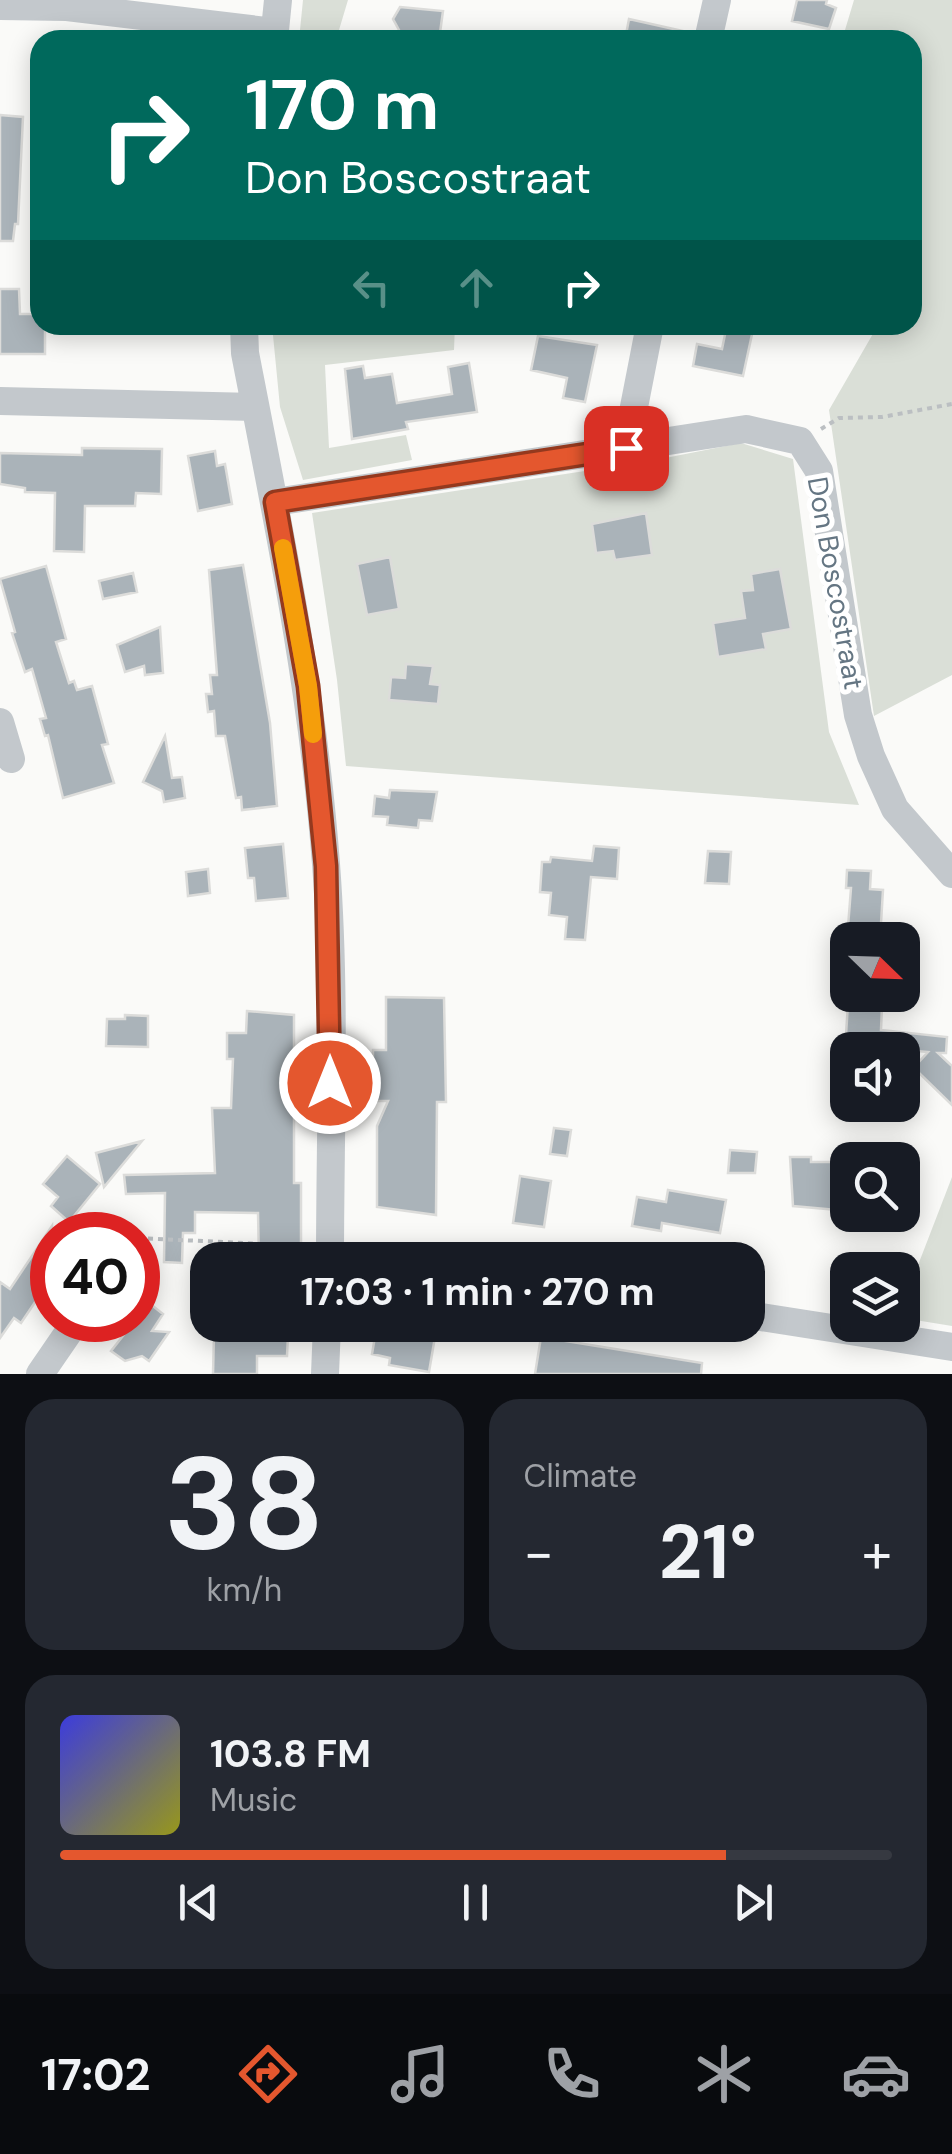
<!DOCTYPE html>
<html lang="en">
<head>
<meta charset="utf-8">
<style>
  :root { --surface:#171b24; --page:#242831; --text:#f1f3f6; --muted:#9ea1a6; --line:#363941; --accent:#e4572e }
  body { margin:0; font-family:"DM Sans",sans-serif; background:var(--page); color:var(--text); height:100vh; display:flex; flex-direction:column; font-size:38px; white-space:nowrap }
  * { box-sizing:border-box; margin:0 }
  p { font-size:32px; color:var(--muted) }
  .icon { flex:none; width:55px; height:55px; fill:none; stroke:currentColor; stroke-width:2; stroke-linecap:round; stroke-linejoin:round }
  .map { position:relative; height:1374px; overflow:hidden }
  .details { display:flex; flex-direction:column; gap:25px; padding:25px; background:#0d0f14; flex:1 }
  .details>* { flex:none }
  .banner { position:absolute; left:30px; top:30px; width:892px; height:305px; border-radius:30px; box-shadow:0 5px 25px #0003; background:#00695c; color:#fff; overflow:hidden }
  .needle { width:65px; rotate:113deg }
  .buttons { position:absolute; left:830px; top:922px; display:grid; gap:20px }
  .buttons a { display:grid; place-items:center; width:90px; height:90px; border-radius:20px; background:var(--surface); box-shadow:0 5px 25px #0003; font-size:50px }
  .speed { position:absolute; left:30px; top:1212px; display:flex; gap:20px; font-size:50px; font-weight:700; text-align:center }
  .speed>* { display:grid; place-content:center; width:130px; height:130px; border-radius:50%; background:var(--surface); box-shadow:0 5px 25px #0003; line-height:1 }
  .speed .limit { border:15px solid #d22; background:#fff; color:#111 }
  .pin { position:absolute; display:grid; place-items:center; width:85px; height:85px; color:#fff; margin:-42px; border-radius:20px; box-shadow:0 5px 15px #0006 }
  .me { position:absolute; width:110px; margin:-55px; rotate:0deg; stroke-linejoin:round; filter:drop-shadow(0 0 8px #0008) }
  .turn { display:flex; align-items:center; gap:35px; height:210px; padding:0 50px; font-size:45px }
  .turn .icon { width:130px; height:130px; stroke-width:2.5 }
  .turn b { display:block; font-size:70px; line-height:85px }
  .lanes { display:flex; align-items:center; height:95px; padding:0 50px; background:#0003; justify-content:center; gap:50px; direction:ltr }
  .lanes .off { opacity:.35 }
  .big { font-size:75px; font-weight:700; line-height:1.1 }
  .details .card { flex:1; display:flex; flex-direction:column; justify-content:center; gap:15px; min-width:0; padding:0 35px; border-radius:30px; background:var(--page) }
  .details .dial { align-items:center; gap:0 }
  .dial b { font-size:130px; line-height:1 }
  .song { display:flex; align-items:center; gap:30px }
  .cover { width:120px; height:120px; border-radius:15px; background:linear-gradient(135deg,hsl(240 70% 55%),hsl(60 70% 35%)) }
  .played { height:10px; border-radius:5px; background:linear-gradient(90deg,var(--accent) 80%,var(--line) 80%) }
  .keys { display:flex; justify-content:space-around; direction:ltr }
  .heat { display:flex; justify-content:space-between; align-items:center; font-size:55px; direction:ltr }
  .details .tiles { flex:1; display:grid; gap:25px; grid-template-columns:1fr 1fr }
  .card:last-child { grid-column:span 2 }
  .trip { position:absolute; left:190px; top:1242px; width:575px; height:100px; border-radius:30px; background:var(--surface); box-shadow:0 5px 25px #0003; font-weight:700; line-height:100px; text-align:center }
  .dock { display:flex; height:160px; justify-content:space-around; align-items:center; background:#090b0e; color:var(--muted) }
  .dock .icon { width:70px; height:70px }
  .dock .active { color:var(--accent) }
  .dock b { font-size:45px; color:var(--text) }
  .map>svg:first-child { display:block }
</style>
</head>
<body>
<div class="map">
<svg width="952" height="1374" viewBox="0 0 952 1374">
  <rect width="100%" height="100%" fill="#fafaf8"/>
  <!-- green -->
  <path fill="#dadfd7" d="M303 0H348L336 40H299Z
    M854 0H952V675L874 716 829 410 878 325H912V40H842Z
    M272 325H455L454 350 325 365 329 448 406 435 412 460 303 480 280 407Z
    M741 443 793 459 829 732 859 805 346 766 337 680 312 513 650 461Z
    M952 1177V1326L903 1318V1304Z"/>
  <!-- building -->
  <path fill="#aab3b9" stroke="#dcdcda" stroke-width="2.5" d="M797 0H827L826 4 836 8 829 29 792 21Z
    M400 7 443 11 439 40H398L399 30 393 19Z
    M629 19 687 32 686 40H625Z
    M0 115 23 117 18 224H15L13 241H0Z
    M0 289H19L20 314H40V325H45V354H0Z
    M727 325H754L743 376 693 366 697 344 722 349Z
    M538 336 597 345 585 402 563 398 567 378 531 370Z
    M469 363 477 412 406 422 408 429 352 439 345 369 363 366 365 378 392 374 397 403 452 394 448 367Z
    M82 448 162 449 161 494 136 493 135 506H85L84 552 54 551 55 493 25 492V488L0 484V453L82 455Z
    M215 451 217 466 225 464 232 504 198 511 188 456Z
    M646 513 652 555 615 560 613 551 596 553 592 524Z
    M390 557 399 609 367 615 357 564Z
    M243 565 270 723 277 806 242 810 241 797 236 798 225 736H216L214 711 208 712 206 694H212L210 675H217L209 570Z
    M46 566 66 639 56 642 69 683 74 681 77 690 92 686 108 744 102 745 114 783 63 798 48 735 45 736 40 719 46 718 32 669 25 672 12 633 15 632 0 579Z
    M780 569 791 629 763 634 766 649 718 657 713 623 745 618 741 591 753 590 751 574Z
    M133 573 137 592 103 599 99 581Z
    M160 627 163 673 145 675 144 666 125 672 117 645Z
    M406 664 433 666 430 684 440 685 438 704 389 700 391 677 405 678Z
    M165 736 172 778 182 777 185 798 164 802 162 791 143 782Z
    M390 790 437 792 432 821 419 820 418 828 387 825 388 817 373 816 375 796 389 798Z
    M283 844 288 898 256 901 254 878H248L245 848Z
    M594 846 619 848 617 879 591 877 585 940 565 939 567 917 549 915 551 893 540 892 542 862H550L551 857 592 861Z
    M708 851 731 852 729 884 705 883Z
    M208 869 210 893 188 896 186 872Z
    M847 870 871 871 870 889 883 890 880 940H847L851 888H846Z
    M386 997 444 998 446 1102H437L436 1215 377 1207V1126L388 1101H373V1050H386Z
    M848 1004 882 1006 881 1030 947 1037 946 1053H938L952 1066V1105L917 1071V1064L928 1052 874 1047V1050H845Z
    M247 1011 294 1015V1183H301V1260H259L258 1213 195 1212V1233H183L182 1263 164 1262 165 1193 126 1194 124 1175 215 1173 212 1108H231L233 1059H227V1033H246Z
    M125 1015 148 1016V1047L106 1046 107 1019H125Z
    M554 1128 571 1130 567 1156 550 1154Z
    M142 1141 104 1187 96 1153Z
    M730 1150 757 1152 755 1173H728Z
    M67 1156 100 1184 69 1222 51 1206 58 1197 43 1184Z
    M790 1157H811V1162H848V1211L793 1206Z
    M520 1176 551 1181 544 1227 513 1223Z
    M668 1190 726 1200 720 1233 662 1223 661 1231 632 1226 637 1197 666 1202Z
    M52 1226V1277L21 1323 14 1318 0 1338V1282L10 1289Z
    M149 1303 163 1314 152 1331 169 1332 149 1361 142 1356 125 1361 111 1351Z
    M377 1325H437L429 1372 389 1365 390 1358 372 1354Z
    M214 1334 288 1335 287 1356H257V1374H213Z
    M541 1337 702 1363 701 1374H535Z"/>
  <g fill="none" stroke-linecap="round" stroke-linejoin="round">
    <!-- path -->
    <path stroke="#bbbfc2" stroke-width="4" stroke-dasharray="5 5" stroke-linecap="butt" d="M821 429 839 418 882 417 952 404
      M138 1238 306 1246"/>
    <!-- minor -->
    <path stroke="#c3c8cc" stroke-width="28" d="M0 6 67 7 275 32
      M274 40 278 0
      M708 40 717 0
      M244 325 245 353C278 523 313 691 326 864 336 995 330 1129 330 1260
      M0 401 255 407
      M626 448 650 325
      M275 502 746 429 800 441 819 471 858 715 871 756 895 809 952 874
      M0 722 11 759
      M748 1315 952 1347
      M40 1374 77 1320
      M325 1374 327 1325"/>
  </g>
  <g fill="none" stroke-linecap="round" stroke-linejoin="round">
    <!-- route casing -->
    <g stroke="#94391e" stroke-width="25">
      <path id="route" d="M330 1083 326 866 308 686 275 502 626 448"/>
    </g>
    <!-- route -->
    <use href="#route" stroke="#e4572e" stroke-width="18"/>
    <!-- slow -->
    <path stroke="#f59e0b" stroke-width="18" d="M283 548 308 686 313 734"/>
  </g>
  <g text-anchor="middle" stroke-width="10" stroke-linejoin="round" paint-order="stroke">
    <!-- street labels -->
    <g font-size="28" fill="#657683" stroke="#fff">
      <text transform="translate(836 583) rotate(80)" y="10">Don Boscostraat</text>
    </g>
  </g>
</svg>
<div class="buttons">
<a><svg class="needle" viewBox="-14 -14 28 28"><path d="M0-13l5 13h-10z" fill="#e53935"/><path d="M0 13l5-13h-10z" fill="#9ea1a6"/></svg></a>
<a><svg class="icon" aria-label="sound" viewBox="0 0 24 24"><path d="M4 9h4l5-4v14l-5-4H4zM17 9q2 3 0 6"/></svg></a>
<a><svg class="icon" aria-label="search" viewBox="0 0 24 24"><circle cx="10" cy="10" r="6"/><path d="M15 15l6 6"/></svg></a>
<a><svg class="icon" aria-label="layers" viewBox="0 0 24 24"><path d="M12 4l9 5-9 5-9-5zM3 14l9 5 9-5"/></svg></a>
</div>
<div class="speed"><div class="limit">40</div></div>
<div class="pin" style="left:626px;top:448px;background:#d93025"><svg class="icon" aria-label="arrive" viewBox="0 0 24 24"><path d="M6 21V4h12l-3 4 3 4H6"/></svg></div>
<svg class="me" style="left:330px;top:1083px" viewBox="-20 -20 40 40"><circle r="17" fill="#e4572e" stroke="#fff" stroke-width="3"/><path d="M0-11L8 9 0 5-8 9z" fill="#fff"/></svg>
<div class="trip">17:03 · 1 min · 270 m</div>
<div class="banner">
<div class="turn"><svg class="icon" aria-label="right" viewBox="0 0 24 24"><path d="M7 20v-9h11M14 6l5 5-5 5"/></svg><div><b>170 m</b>Don Boscostraat</div></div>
<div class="lanes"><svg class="icon off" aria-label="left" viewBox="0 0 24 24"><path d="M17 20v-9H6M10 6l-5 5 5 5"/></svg><svg class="icon off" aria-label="ahead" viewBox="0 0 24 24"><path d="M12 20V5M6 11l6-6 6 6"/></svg><svg class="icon" aria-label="right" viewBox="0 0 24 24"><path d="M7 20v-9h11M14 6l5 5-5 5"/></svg></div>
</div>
</div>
<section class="details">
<div class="tiles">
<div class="card dial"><b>38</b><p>km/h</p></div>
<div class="card"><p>Climate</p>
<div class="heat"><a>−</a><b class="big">21°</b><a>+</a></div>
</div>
<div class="card">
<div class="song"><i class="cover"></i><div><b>103.8 FM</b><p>Music</p></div></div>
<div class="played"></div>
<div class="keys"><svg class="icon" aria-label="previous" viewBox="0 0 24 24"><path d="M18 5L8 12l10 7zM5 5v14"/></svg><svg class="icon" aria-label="pause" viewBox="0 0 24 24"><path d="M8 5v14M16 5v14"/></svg><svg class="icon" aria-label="next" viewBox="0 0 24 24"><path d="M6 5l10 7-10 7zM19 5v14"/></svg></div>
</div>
</div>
</section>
<nav class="dock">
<b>17:02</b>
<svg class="icon active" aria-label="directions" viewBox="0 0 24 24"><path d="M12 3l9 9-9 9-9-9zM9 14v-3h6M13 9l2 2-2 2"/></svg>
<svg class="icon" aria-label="music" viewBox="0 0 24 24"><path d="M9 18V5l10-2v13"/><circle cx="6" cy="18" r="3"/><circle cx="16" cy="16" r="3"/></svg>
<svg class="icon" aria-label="phone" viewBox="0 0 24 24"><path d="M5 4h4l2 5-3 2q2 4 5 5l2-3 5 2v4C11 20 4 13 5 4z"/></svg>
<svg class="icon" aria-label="climate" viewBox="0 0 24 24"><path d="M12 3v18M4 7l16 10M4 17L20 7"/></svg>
<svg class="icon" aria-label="car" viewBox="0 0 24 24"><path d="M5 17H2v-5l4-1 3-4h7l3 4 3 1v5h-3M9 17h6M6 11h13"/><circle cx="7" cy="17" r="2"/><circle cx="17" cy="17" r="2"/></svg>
</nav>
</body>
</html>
